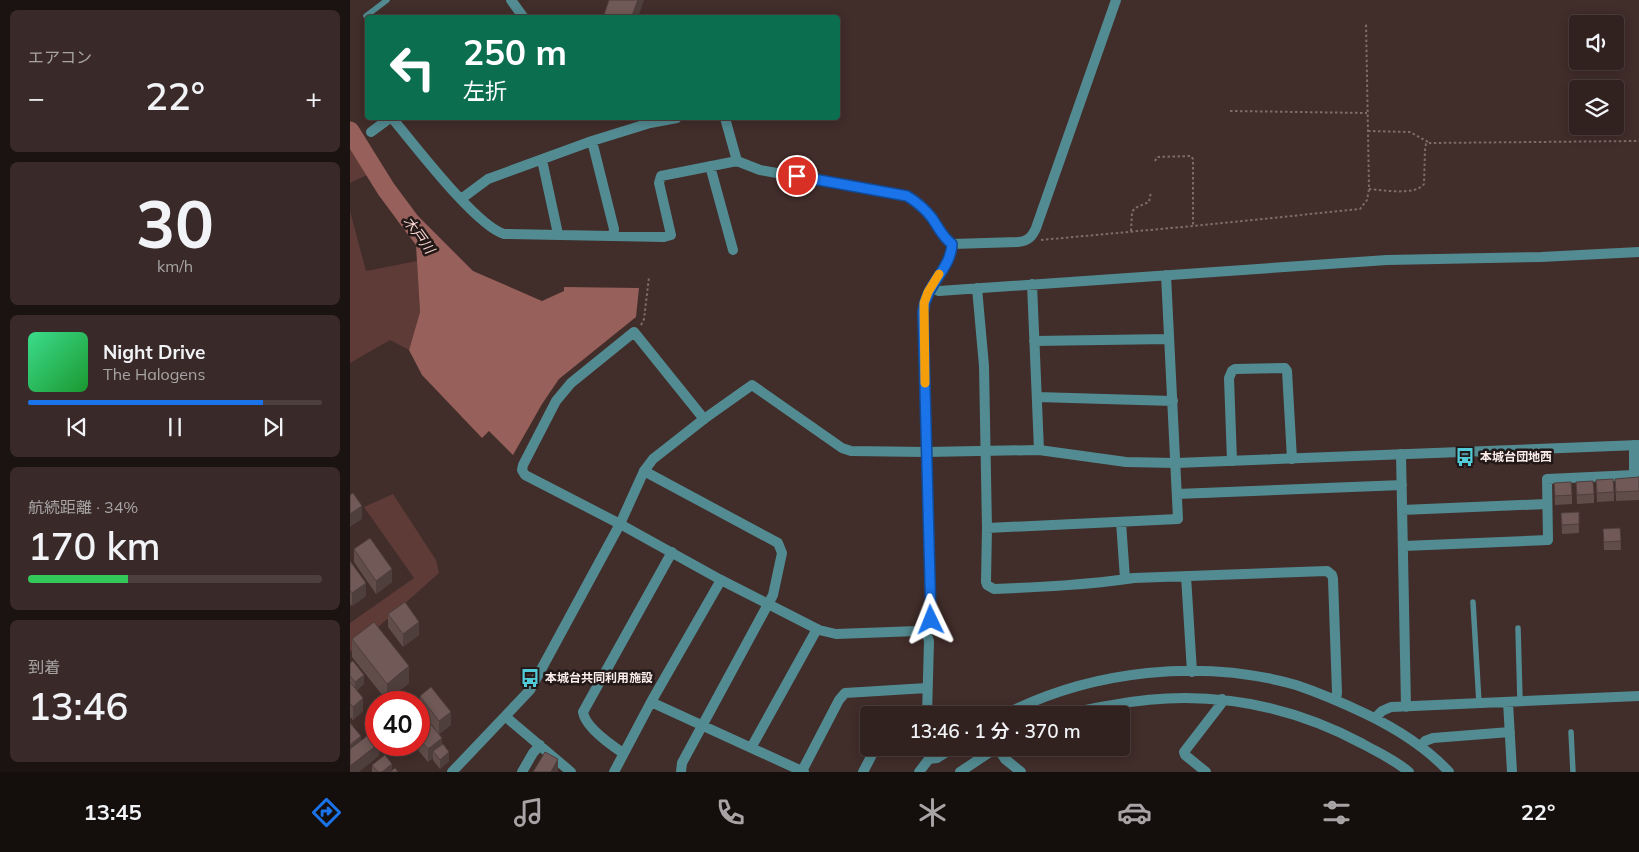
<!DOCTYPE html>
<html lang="ja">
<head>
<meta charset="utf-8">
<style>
  :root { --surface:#312220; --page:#392a29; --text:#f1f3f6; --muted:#a8a4a5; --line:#4c3f3e; --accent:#1a73e8 }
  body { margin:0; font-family:Mulish,"Noto Sans JP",sans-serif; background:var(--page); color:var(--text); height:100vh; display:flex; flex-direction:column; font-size:19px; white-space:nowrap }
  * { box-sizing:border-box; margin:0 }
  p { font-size:16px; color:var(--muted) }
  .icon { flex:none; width:28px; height:28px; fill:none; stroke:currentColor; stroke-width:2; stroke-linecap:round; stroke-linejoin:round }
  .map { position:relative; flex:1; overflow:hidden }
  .panel { display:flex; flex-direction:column; gap:10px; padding:10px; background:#1b1312; width:350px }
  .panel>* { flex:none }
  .banner { position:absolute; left:15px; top:15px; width:475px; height:105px; border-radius:5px; box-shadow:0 2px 12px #0003,0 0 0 1px var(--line); background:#0b6e4f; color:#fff; overflow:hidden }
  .tools { position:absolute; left:1219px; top:15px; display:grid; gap:10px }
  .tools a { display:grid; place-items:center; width:55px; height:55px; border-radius:5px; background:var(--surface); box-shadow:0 2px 12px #0003,0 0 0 1px var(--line); font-size:25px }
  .speed { position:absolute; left:15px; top:691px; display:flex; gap:10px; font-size:25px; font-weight:700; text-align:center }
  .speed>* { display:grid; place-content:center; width:65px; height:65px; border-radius:50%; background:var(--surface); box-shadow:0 2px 12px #0003,0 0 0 1px var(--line); line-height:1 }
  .speed .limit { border:8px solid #d22; background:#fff; color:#111 }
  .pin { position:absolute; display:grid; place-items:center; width:42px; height:42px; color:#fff; margin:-21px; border:2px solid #fff; border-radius:50%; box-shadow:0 1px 5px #0007 }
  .me { position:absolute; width:55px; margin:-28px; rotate:358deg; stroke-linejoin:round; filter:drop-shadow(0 0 4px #0008) }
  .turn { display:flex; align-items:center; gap:18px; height:105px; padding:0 15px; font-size:22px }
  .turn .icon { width:65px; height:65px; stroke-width:2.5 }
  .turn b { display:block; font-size:35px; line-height:42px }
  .big { font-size:38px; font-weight:600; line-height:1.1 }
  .panel .tile { flex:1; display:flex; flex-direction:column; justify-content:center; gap:8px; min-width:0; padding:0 18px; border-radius:8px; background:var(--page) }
  .panel .dial { align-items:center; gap:0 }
  .dial b { font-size:65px; line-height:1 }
  .song { display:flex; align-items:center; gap:15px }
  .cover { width:60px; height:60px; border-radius:8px; background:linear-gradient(135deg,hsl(150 70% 55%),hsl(130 70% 35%)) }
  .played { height:5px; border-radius:2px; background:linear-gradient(90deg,var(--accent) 80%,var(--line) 80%) }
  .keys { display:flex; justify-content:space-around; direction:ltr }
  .heat { display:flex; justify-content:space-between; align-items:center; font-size:28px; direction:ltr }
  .charge { height:8px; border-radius:4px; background:linear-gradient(90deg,#34c759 34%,var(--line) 0) }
  .trip { position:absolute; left:510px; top:706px; width:270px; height:50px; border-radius:5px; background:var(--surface); box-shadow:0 2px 12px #0003,0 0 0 1px var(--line); font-weight:600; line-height:50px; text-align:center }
  .tabs { display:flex; height:80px; justify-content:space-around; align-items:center; background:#140e0d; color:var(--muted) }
  .tabs .icon { width:35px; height:35px }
  .tabs .active { color:var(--accent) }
  .tabs b { font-size:22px; color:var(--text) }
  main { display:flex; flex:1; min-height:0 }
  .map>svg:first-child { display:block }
</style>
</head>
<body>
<main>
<section class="panel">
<div class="tile"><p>エアコン</p>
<div class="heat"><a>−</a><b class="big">22°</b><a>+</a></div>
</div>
<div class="tile dial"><b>30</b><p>km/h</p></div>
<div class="tile">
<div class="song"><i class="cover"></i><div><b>Night Drive</b><p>The Halogens</p></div></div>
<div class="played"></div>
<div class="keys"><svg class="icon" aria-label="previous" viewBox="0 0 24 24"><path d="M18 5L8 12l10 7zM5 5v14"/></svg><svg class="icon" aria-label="pause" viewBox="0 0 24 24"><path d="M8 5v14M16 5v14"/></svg><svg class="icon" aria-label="next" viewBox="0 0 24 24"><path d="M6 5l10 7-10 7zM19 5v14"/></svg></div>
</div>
<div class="tile"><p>航続距離 · 34%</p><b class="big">170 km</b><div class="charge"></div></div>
<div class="tile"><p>到着</p><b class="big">13:46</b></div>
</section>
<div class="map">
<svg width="1289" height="772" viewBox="0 0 1289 772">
  <rect width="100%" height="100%" fill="#412d2a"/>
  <!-- green -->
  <path fill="#5e3b37" d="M0 144 21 173 0 183Z
    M0 211 16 271 67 261 70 312 59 350 40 340 0 363Z
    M43 494 86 560 89 573 0 652V623L64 578 14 507Z"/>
  <!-- water -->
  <path fill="#97605a" d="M55 205 69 217 123 271 192 301 214 291V287L289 288 286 317 209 379 192 404 163 455 139 431 132 438 72 375 59 350 70 312 66 245 48 221 50 219 45 212Z"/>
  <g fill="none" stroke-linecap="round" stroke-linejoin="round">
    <!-- river -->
    <path stroke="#97605a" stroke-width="19" d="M0 131 36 189 65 228"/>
    <!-- path -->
    <path stroke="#7e6c69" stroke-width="2" stroke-dasharray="2.5 2.5" stroke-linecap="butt" d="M880 111 1017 113
      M1018 131 1060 132 1080 143
      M805 161 807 157 841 156 843 159V226
      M1019 189C1033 190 1065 196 1074 184L1075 150 1076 144 1080 143 1289 141
      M781 231 782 212 785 208 799 202 801 192
      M691 240 843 226 1010 209 1017 200 1019 189 1016 22
      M291 325 294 319 299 277"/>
    <!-- service -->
    <path stroke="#538b92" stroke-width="5.5" d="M16 16 37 0
      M1123 602 1129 703
      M1168 628 1170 701
      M1221 732 1223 772"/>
    <!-- minor -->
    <path stroke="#538b92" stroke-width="10" d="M161 0 174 18
      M42 118C64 144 125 225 154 234L314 237 321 235 309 183 311 176 387 161 410 170 557 196C567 202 576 209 582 218 588 227 593 238 602 244L668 242C678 241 682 237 686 228L766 0
      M375 118 387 161
      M21 132 40 118
      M242 141 264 229 263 236
      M192 160 208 234
      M360 166 383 250
      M111 199 138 179 242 141 300 123 327 118
      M682 284 689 450
      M581 288 589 291 1037 260 1191 257 1289 252
      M627 288 634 366 637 528 636 582 637 585 644 589C691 587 737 585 784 578L977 571 982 575 983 579 987 693 986 699
      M573 312C576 285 601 269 602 244
      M684 341 819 339
      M687 397 823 401
      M1051 454 1056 707
      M882 461 879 378 882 371 885 369 935 368 937 371 942 459
      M294 471 428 543 432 553 423 595 332 763 331 772
      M827 494 1052 485
      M1052 510 1197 504
      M771 522 775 579
      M270 524 175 475 172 470 173 465 206 401 221 383 284 332 354 419
      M637 528 828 519 816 275
      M1054 546 1198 540 1197 479 1284 475V445
      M836 576 842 672
      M575 629 579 641 577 715
      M301 702 454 772
      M1158 702 1162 772
      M654 715C741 670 852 658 946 685 970 693 993 703 1016 714 1047 729 1076 747 1099 772
      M719 715C733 710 749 707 763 705 852 688 934 702 1013 744 1029 753 1045 760 1059 772
      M156 717 221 772
      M1025 718 1032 711 1041 707 1289 696
      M1071 746 1075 741 1083 738 1160 732
      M401 748 467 629
      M648 748 655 759 671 772
      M273 753C261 745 235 727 233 712L322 552
      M579 759 587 758 603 748
      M452 771 489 700 495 693 577 688
      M172 772 183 753 190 745
      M264 772 301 702 371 580
      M513 772 524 751 532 748
      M569 772 579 759 580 748
      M610 772 646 748
      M856 772 835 755 834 752 871 704 872 699"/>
    <!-- tertiary -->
    <path stroke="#538b92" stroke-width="10" d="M270 524 371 580 469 630 486 634 567 631 575 629 581 620 573 312
      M102 772 180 690 270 524 294 471 303 459 354 419 402 385 492 448 501 451 576 452 689 450 776 462 826 463 1289 445"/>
  </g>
  <!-- wall -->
  <path fill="#604d4a" d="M1265 479 1289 486V500L1266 501Z
    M1246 480 1264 492V501L1247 502Z
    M1226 482 1244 494V503L1227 504Z
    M1204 483 1222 495V504L1205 505Z
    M1211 513 1229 524V533L1212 534Z
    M1270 528 1271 550H1254L1253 529Z
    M4 549 42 582 26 594 4 562Z
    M0 561 16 596 2 606 0 604Z
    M38 614 69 635 53 647 38 627Z
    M2 639 59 683 37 701 2 657Z
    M0 663 14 684 7 690 13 711 3 720 0 717Z
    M70 696 101 725 89 734 70 709Z
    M69 710 92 745 99 761 90 769 83 760V758L78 762 64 745H69Z
    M22 765 42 770 48 772H22Z"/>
  <!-- shaded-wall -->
  <path fill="#4e3e3c" d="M288 0H294L288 18H281Z
    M12 506V519L0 527V514Z
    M42 569V582L26 594V581Z
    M16 583V596L2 606V593Z
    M69 622V635L53 647V634Z
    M59 666V683L37 701V684Z
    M14 675V684L5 691V682Z
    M13 698V711L3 720V707Z
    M101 712V725L89 734V721Z
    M11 736V745L0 754V745Z
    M92 738V751H83V758L78 762V749Z
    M27 745H29V756L9 772H0V766Z
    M99 752V761L90 769V760Z
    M208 759V772H201Z
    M42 764V772H32Z"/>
  <!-- building -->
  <path fill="#705956" stroke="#4e3e3c" d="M259 0H288L281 18H253Z
    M1289 477V491L1266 492 1265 479Z
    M1263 479 1264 492 1247 493 1246 480Z
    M1243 481 1244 494 1227 495 1226 482Z
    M1221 482 1222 495 1205 496 1204 483Z
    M3 493 12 506 0 514V495Z
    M1229 512V524L1212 525 1211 513Z
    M1270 528 1271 541 1254 542 1253 529Z
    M20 538 42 569 26 581 4 549Z
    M0 561 16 583 2 593 0 590Z
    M55 602 69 622 53 634 38 614Z
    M24 622 59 666 37 684 2 639Z
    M3 661 14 675 5 682 0 676V663Z
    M0 682 13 698 3 707 0 703Z
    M81 687 101 712 89 721 70 696Z
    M69 710 92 738 78 749 69 738Z
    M0 723 11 736 0 745Z
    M21 733 26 740 27 745 0 766V749Z
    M93 744 99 752 90 760 83 751Z
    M195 752 208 759 201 772H183Z
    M35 755 42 764 32 772H28L22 765Z
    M45 768 48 772H40Z"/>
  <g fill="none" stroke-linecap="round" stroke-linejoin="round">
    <!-- route casing -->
    <g stroke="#114b97" stroke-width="12">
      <path id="route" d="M447 176 557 196C567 202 575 209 582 218 588 227 593 238 602 244 601 269 576 284 573 312L581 620"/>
    </g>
    <!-- route -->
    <use href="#route" stroke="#1a73e8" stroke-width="9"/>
    <!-- slow -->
    <path stroke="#f59e0b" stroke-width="9" d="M575 383 574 303 578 292 589 274"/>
  </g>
  <!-- icons -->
  <defs>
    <g id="bus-bare" transform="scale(1.5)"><path d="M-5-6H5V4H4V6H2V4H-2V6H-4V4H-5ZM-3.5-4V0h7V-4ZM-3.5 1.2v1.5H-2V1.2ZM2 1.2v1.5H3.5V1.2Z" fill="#52cbd9" stroke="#211817" stroke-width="2.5" paint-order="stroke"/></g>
  </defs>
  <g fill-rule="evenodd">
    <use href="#bus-bare" x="1115" y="457"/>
    <use href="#bus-bare" x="180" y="678"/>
  </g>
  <g text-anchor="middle" stroke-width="5" stroke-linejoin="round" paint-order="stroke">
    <!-- poi labels -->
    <g font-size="12" font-weight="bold" fill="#fbedeb" stroke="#211817" text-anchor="start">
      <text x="1130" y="461">本城台団地西</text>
      <text x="195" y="682">本城台共同利用施設</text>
    </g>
    <!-- water labels -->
    <g font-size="14" font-style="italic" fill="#f6d2cd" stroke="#211817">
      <text transform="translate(69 235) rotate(54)" y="5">木戸川</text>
    </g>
  </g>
</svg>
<div class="tools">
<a><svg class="icon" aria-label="sound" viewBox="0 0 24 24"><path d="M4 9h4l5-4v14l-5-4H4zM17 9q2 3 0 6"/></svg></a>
<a><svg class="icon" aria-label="layers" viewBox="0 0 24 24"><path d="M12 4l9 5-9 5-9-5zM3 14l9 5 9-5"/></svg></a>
</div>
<div class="speed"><div class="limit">40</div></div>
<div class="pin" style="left:447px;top:176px;background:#d93025"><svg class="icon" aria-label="arrive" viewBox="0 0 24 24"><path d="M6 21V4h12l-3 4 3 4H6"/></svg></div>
<svg class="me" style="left:581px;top:620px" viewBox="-20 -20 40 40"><path d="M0-17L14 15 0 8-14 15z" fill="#1a73e8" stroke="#fff" stroke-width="4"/></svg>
<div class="trip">13:46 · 1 分 · 370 m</div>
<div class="banner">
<div class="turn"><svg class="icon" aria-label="left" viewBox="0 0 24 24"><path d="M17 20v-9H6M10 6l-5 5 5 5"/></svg><div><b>250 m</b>左折</div></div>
</div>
</div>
</main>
<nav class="tabs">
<b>13:45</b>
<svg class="icon active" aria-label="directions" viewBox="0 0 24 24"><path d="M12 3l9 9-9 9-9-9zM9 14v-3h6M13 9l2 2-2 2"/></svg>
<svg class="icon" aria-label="music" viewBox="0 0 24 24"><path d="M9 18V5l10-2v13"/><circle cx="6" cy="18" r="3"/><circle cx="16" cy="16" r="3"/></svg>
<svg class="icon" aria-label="phone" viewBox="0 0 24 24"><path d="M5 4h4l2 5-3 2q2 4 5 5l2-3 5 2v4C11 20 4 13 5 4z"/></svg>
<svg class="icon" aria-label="climate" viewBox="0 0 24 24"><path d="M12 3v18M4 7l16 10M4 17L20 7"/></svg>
<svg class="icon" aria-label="car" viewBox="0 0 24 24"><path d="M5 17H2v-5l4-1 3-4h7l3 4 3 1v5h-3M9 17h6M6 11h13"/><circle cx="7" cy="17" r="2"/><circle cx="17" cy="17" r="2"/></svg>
<svg class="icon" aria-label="filters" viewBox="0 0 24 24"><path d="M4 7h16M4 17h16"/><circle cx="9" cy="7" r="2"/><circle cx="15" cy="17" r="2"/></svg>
<b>22°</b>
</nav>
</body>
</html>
